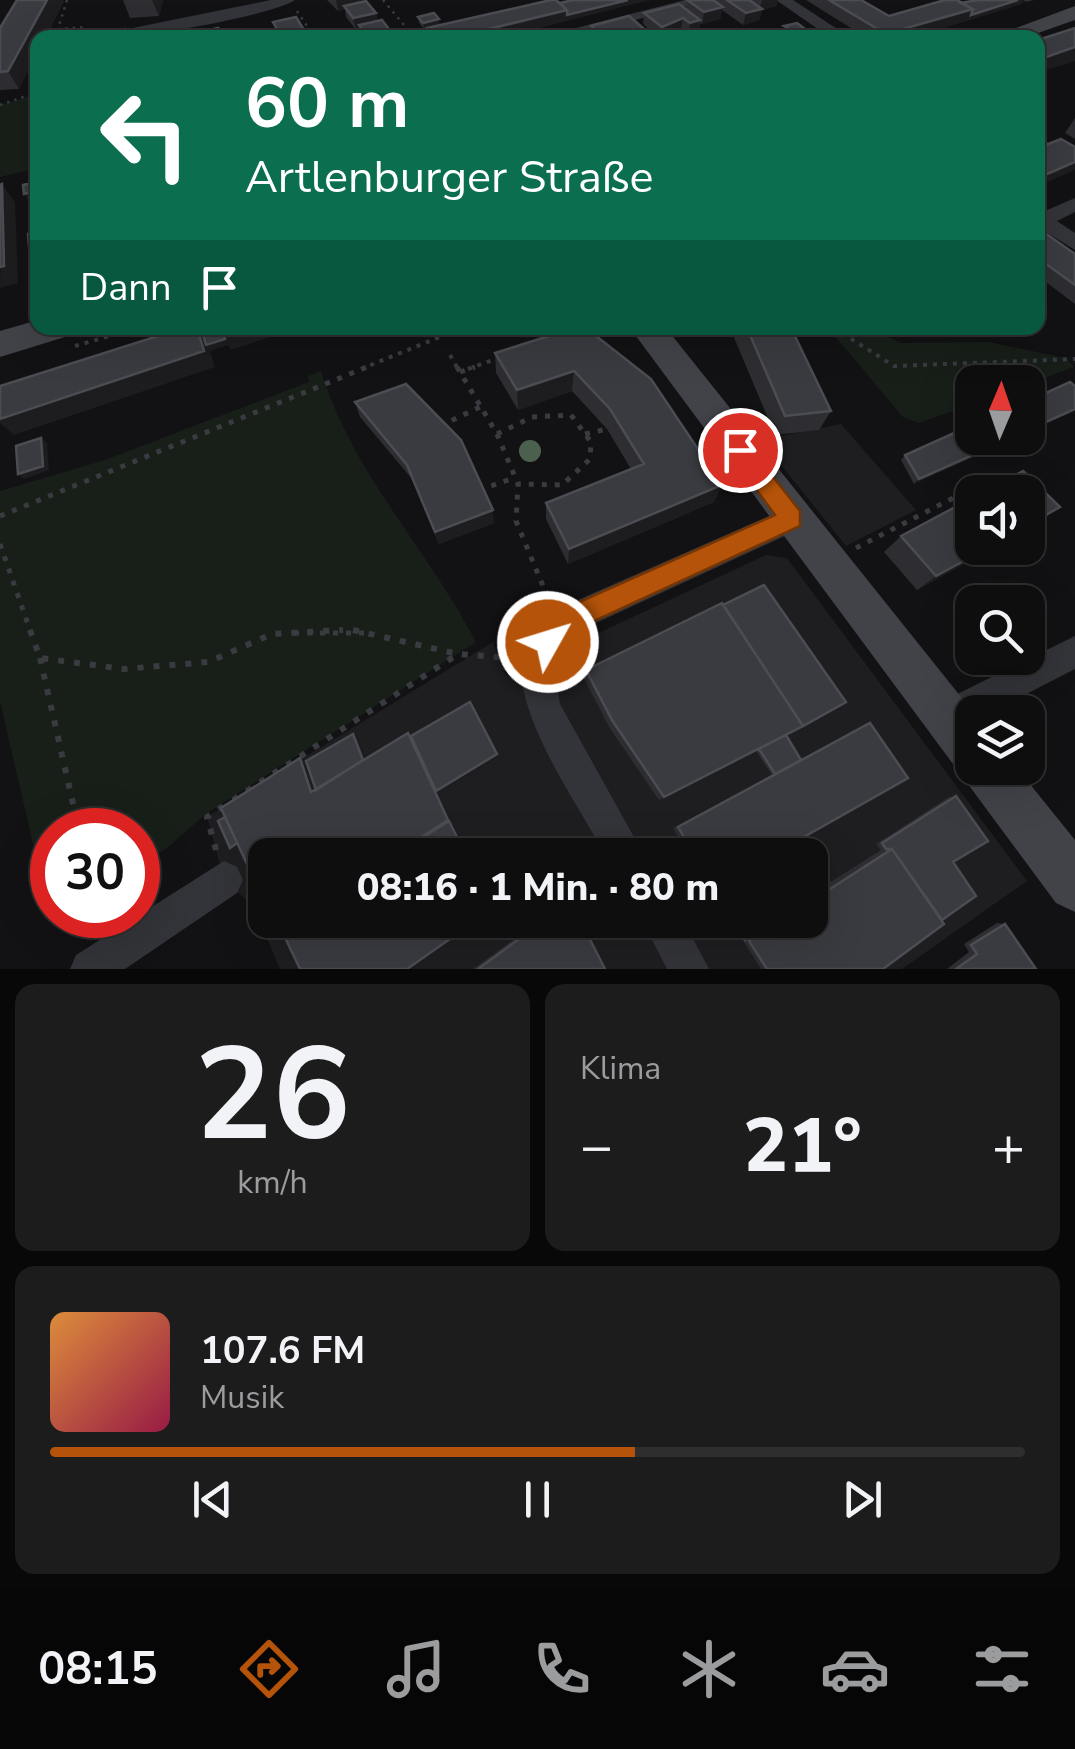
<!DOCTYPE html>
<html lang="de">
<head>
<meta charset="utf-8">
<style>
  :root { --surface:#0e0e0f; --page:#1c1c1d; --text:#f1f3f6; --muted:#9b9c9e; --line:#2e2e2f; --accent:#b45309 }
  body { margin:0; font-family:"Nunito Sans",sans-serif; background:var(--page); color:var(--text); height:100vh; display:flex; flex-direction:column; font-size:38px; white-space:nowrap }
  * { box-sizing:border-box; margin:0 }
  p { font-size:32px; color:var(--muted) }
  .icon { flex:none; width:55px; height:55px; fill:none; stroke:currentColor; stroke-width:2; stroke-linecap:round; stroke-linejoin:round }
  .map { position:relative; height:969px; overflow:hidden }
  .sheet { display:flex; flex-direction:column; gap:15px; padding:15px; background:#080808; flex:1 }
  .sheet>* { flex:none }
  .hud { position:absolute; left:30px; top:30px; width:1015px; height:305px; border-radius:20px; box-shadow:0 10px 40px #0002,0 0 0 2px var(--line); background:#0b6e4f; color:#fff; overflow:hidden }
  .needle { width:65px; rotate:2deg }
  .buttons { position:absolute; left:955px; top:365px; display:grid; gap:20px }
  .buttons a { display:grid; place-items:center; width:90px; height:90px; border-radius:20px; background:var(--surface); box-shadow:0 10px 40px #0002,0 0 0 2px var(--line); font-size:50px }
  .speed { position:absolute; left:30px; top:808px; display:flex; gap:20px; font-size:50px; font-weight:700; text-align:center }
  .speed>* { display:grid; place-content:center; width:130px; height:130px; border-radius:50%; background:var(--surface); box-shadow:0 10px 40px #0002,0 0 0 2px var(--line); line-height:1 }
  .speed .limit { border:15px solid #d22; background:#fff; color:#111 }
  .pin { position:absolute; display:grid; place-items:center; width:85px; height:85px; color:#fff; margin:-42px; border:5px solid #fff; border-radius:50%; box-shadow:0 2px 10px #0007 }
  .me { position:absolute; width:110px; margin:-55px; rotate:51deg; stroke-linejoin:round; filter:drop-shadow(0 0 8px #0008) }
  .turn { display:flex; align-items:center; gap:35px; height:210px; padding:0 50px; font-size:45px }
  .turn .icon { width:130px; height:130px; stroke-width:2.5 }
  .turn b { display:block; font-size:70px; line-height:85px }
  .then { display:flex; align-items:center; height:95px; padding:0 50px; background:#0003; gap:20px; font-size:38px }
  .big { font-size:75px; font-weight:800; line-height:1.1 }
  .sheet .widget { flex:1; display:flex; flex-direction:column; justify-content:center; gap:15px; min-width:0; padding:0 35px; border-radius:20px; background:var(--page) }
  .sheet .dial { align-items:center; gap:0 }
  .dial b { font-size:130px; line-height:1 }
  .song { display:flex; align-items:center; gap:30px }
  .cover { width:120px; height:120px; border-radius:15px; background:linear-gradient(135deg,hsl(30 70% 55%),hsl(340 70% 35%)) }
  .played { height:10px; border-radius:5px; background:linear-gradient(90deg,var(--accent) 60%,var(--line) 60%) }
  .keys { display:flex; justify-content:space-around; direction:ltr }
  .heat { display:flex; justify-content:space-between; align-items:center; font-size:55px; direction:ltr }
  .sheet .tiles { flex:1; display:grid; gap:15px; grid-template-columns:1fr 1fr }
  .widget:last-child { grid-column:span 2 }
  .trip { position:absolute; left:248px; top:838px; width:580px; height:100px; border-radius:20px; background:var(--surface); box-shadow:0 10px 40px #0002,0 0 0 2px var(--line); font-weight:800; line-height:100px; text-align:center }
  .dock { display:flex; height:160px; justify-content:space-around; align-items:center; background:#060606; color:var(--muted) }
  .dock .icon { width:70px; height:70px }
  .dock .active { color:var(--accent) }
  .dock b { font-size:45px; color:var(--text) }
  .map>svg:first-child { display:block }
</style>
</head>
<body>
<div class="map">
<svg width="1075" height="969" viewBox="0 0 1075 969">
  <rect width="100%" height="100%" fill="#121214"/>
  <!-- built -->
  <path fill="#1e1e21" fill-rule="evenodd" d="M841 424 916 510 846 546 761 440Z
    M766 555 787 558 1027 881 902 969H280L253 906 224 880 207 817 493 642 506 676ZM265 855H810V920H265Z"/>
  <!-- green -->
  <path fill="#181f19" d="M34 95 37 168 0 177V105Z
    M828 328H866L901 343 988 342 1066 358 1074 367 1028 384 972 382V404L919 423 903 417Z
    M321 371C352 472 428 550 476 642L207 813 167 848 138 867V830H52V890L43 887 0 701V491L105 460 309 382 308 376Z"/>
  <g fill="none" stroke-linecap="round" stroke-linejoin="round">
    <!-- path-far3 -->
    <path stroke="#393b40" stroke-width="2.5" stroke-dasharray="2.5 5" stroke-linecap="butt" d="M67 0 58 29 87 27
      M383 0 415 38
      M297 11 315 38
      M53 38 58 29
      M954 38 976 30
      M31 74 38 63
      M0 105 38 92
      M1038 141 1053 145"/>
    <!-- path-far2 -->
    <path stroke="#393b40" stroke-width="4" stroke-dasharray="4 6" stroke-linecap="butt" d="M542 328 548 338
      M834 328 894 366 1075 359
      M75 346 137 328
      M450 355 458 369
      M361 369 462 328
      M468 369 501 357"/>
    <!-- path-far1 -->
    <path stroke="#393b40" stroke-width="5" stroke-dasharray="5 8" stroke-linecap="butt" d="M457 367 497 434 518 484 516 521 548 598
      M460 372 475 367
      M440 426 480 407
      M497 434 532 417 571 415 591 442 590 459 562 485 518 484
      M585 434 607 429
      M479 490 514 478
      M0 516 367 367
      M0 544 31 633
      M856 548 992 478
      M294 633H364"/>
    <!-- path -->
    <path stroke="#393b40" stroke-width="6" stroke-dasharray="6 10" stroke-linecap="butt" d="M30 630 40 658 124 669 208 662 272 634 343 630
      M353 630 458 654
      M40 658 79 830
      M233 800 458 654 509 658
      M216 850 207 817 223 806"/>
    <!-- lane -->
    <path fill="#333439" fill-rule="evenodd" d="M38 224V301L32 297 28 258 33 227Z"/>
    <!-- street -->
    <path fill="#333439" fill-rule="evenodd" d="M271 0H295C274 15 120 44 98 35Z
      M685 0H711L567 38H537Z
      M776 0H793L851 38H831Z
      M1075 198V212L1057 221 1075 233V250L1038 227V214Z
      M792 506 802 510 806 519 802 528 570 635 553 662 560 704 644 855H605C577 802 518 722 521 661 522 645 539 627 548 613Z
      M1075 636V669L991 712H972V722L947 734 935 729 930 717 935 705Z
      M224 861 237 867 243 880 237 893 125 969H70L76 955Z
      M642 920H683L709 969H667Z"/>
    <!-- secondary -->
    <path fill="#414349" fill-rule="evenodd" d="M1075 6V20L1024 38H989Z
      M38 320V328H70L65 337 0 357V331Z
      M630 328H666L973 712 972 768H1017L1075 840V912L1056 903Z"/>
  </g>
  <!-- trees -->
  <circle fill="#4b614d" cx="530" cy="451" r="11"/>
  <!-- wall -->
  <path fill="#2e2e32" d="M123 0H163L159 16 130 18Z
    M327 0H360L361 2 376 13 377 21 392 33 393 38H362L360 29 356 30 346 17 345 9 338 11Z
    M687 0 715 1V0H778L776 6 762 10 759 20 743 25 722 10 720 19 702 24 700 23 698 32 688 35 681 29 663 38H659L643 24 644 13 686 9Z
    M806 0H861L889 16 977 0H1034L1026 2 1023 0 1021 4 910 38H867Z
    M64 1 45 38H38L19 89 0 90V28Z
    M418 17 440 25 500 38H428L427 28 424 29 419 23Z
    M591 26 644 29 643 38H590Z
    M1075 118V139L1065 133Z
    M1038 228 1075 254V304L1038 276Z
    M574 328 722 485 714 502 568 564 546 519V503L631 469 607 429 572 391 518 410 496 373 495 353Z
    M730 328H791L831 411 819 430 775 435Z
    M355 402 494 523 439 544 412 479 360 417Z
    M972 425 914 484 901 460 905 455Z
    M901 536 993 548 917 590 884 552Z
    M586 670 786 735 801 759 870 723 775 855H689L673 828 772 775 756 751 659 800 609 727 584 678Z
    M956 796 953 862 942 920 883 969H761L730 920H810V895L881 850 876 844 949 797Z
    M540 920H580L605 969H473Z
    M997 923 1005 924 1036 969H947L969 952 964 944Z"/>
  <!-- shaded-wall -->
  <path fill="#1d1d20" d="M47 0H63L64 1 45 38H38V53L19 89 8 71Z
    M152 0H163L159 16Z
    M336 0H360L361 6H344L345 9 338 11Z
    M628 0H650L500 38H452L567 10Z
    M762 0H778L776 6 762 10 759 20 743 25 746 13 759 10Z
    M1018 0H1023L1021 4 910 38H885L886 34 973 9Z
    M723 7 720 19 702 24 704 12Z
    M376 13 378 24 359 25 360 29 356 30 353 18Z
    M683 18 681 29 661 38 662 27Z
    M439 19 440 25 424 29 423 23Z
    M700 20 698 32 688 35 690 23Z
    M644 29 643 38H610Z
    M392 33 393 38H372Z
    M1075 47V61L1038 73V60Z
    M1075 162V170L1038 186V178Z
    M2 184 15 202 18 283 0 288Z
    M31 192 38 200V209L35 206H33L24 194Z
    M38 256V267L30 258Z
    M197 328 206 339 241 328H297L231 350 228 345 210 351 215 367 14 435 0 423V419Z
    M574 371 572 391 518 410 517 390Z
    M1075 409V411L1028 432V430Z
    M41 438 47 443 49 470 24 479 18 474Z
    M1011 438H1016L914 484 919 479Z
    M722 485 714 502 568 564 569 549Z
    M1060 507 1036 523 1028 528V525Z
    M493 510 494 523 439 544 435 532Z
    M988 548H993L917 590 936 576Z
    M408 733 415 740 497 754 498 757 439 793 469 855H403Z
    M353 734 359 738 370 768 311 792 300 758 313 764Z"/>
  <!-- building -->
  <path fill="#3a3b40" stroke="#4b4d52" stroke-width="2.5" d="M17 0H47L8 71 0 72V28Z
    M551 0H556L567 10 452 38H436L427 28Z
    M573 0H628L567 15V10L560 3Z
    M687 0H713L723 7 704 12Z
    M727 0H749L762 9 746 13Z
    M829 0H861L889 16 945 0H957L973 9 886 34Z
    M977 0H1018L971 15 973 9 961 3Z
    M366 1 376 13 353 18 344 6Z
    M679 4 700 20 690 23 683 18 662 27 644 13Z
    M434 13 439 19 423 23 418 17Z
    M629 16 644 29 610 38H604L591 26Z
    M296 17 309 38H282L273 22Z
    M382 20 392 33 368 38 359 25Z
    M797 23 805 29 797 33 784 26Z
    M218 28 222 38H183L182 36Z
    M1075 28V47L1038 60V40Z
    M125 29 128 38 89 37Z
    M830 29 843 38H818L812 34Z
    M794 31 803 38H779L777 36Z
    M1061 139 1075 147V162L1038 178V148Z
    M38 176V201L32 202 31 192 24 194 23 185 31 183 30 177Z
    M2 184 4 266 0 267V185Z
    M1038 228 1075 254V285L1038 258Z
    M38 231V256L30 258 28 234Z
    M183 328H197L204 351 0 419V386Z
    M201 328H220L225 339 206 345Z
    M220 328H241L222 334Z
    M574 328H586L651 379 722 485 569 549 546 503 644 464 610 409 574 371 517 390 495 353Z
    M747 328H791L831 411 785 416Z
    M1070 382 1075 386V409L1028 430V401Z
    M406 384 461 440 493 510 435 532 407 465 355 402Z
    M972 425V438H1011L919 479 905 455Z
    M41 438 43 466 18 474 16 446Z
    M1023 471 1060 507 1028 525V492H983Z
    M972 498V548H988L936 576 901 536Z
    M764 585 846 702 803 726 723 605Z
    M722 603 803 726 664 797 612 720 586 670Z
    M470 702 497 754 436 791 411 736Z
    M870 723 908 778 772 855H695L678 827Z
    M408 733 448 820 393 855H265V903L221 808 300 758 311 792Z
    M353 734 363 760 316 790 306 761Z
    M786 735 801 760 775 774 759 749Z
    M956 796 988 841 953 862 976 896 942 920 892 849H886L882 843Z
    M225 817 237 843 230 848 218 821Z
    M449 821 466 855H395Z
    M892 849 944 924 883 969H767L749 941 781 920H810V902Z
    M273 920H290L277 928Z
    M292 920H477L407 969H300L280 927Z
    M545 920H580L605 969H478Z
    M732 920H776L745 940Z
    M1005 924 1036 969H956L977 954 971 945Z"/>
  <!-- route -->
  <path fill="#b45309" stroke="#753606" stroke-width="2.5" d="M740 441 747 444 800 511V526L568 633 557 651 548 654 539 651 535 642 550 615 775 515 728 450Z"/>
</svg>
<div class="buttons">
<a><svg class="needle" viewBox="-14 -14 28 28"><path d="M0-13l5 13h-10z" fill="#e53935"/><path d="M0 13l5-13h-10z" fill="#9b9c9e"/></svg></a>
<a><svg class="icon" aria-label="sound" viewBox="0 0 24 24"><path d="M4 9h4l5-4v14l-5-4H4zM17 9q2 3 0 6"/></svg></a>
<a><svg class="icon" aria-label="search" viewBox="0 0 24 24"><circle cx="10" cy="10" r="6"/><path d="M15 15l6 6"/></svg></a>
<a><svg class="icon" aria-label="layers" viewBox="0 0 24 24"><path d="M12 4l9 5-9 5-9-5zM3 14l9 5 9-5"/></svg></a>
</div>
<div class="speed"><div class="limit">30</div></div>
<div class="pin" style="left:740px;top:450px;background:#d93025"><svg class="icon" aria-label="arrive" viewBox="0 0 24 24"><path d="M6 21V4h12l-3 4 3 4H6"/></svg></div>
<svg class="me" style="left:548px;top:642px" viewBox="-20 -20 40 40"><circle r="17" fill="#b45309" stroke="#fff" stroke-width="3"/><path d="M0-11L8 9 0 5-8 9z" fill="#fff"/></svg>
<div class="trip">08:16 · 1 Min. · 80 m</div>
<div class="hud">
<div class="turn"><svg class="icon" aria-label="left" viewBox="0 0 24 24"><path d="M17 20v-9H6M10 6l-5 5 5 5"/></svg><div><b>60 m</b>Artlenburger Straße</div></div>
<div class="then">Dann<svg class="icon" aria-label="arrive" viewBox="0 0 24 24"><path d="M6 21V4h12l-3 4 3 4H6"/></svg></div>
</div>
</div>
<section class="sheet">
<div class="tiles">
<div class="widget dial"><b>26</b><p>km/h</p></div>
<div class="widget"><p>Klima</p>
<div class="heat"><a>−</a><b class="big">21°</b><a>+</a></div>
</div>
<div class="widget">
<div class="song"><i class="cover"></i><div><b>107.6 FM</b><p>Musik</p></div></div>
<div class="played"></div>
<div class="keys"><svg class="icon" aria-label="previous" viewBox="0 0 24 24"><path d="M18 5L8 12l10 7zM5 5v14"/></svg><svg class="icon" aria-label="pause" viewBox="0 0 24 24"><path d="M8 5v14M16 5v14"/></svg><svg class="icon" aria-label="next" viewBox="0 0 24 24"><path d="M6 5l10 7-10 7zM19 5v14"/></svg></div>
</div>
</div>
</section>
<nav class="dock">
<b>08:15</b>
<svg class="icon active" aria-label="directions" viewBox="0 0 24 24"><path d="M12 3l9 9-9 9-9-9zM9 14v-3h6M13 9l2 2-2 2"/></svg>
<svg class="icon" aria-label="music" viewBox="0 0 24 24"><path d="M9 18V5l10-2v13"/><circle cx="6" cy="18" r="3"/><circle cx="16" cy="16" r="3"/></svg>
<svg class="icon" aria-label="phone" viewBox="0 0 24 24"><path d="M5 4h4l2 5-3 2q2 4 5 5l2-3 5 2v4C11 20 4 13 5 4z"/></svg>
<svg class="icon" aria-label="climate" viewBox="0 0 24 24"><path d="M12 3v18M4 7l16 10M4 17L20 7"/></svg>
<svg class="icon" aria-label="car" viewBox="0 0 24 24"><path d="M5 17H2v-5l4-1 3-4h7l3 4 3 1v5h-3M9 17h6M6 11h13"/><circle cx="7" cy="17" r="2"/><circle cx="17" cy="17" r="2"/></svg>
<svg class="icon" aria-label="filters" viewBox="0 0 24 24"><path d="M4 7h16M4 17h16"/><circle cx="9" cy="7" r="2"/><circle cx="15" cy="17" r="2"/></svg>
</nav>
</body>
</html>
